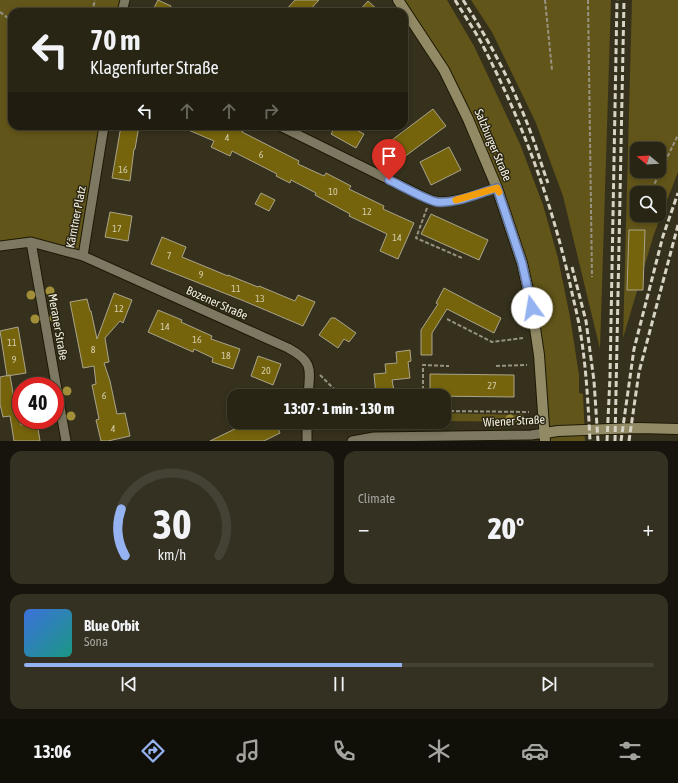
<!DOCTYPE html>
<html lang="en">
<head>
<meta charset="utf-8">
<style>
  :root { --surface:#282515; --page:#343122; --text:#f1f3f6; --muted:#a5a5a0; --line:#444234; --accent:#95b2f1 }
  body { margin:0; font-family:"Asap Condensed",sans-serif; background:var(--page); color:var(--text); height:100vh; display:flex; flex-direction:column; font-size:15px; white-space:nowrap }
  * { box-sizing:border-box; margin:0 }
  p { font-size:13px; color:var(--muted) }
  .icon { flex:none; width:22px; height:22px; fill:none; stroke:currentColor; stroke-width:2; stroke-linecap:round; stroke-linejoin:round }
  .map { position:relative; height:441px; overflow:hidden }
  .details { display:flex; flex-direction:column; gap:10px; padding:10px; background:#16140c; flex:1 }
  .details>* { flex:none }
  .guide { position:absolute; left:8px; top:8px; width:400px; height:122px; border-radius:12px; box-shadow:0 2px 6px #0003,0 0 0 1px var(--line); background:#282515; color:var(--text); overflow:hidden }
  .needle { width:26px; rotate:288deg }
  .tools { position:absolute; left:630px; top:142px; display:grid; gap:8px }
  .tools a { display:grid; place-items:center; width:36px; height:36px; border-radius:8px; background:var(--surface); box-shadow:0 2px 6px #0003,0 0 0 1px var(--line); font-size:20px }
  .speed { position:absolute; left:12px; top:377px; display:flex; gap:8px; font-size:20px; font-weight:700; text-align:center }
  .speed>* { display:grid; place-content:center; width:52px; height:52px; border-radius:50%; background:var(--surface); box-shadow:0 2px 6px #0003,0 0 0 1px var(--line); line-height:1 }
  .speed .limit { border:6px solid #d22; background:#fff; color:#111 }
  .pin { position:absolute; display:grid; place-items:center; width:34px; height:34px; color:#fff; margin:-41px -17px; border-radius:50% 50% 50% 0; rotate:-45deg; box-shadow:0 0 4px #0007 }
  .pin .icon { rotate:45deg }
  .me { position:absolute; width:44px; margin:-22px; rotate:347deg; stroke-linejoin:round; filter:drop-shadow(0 0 3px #0008) }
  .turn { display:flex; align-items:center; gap:14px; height:84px; padding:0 16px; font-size:18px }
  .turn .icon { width:52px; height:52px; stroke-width:2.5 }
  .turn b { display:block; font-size:28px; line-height:34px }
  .lanes { display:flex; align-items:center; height:38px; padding:0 16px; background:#0003; justify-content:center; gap:20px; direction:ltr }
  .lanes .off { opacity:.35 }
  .big { font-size:30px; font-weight:800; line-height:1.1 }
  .details .widget { flex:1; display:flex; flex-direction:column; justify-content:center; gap:6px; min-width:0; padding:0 14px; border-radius:12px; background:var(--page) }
  .details .dial { align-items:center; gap:0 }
  .dial svg { height:104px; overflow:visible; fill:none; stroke:var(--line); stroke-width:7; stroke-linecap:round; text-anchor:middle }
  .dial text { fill:var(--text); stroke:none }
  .song { display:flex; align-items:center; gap:12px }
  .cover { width:48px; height:48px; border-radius:6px; background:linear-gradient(135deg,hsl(220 70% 55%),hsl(170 70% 35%)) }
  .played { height:4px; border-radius:2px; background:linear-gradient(90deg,var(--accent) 60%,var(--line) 60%) }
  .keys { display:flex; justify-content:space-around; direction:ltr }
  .heat { display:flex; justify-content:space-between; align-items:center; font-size:22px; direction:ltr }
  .details .tiles { flex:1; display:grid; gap:10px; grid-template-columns:1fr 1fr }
  .widget:last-child { grid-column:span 2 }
  .trip { position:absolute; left:227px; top:389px; width:224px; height:40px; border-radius:12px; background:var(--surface); box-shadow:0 2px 6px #0003,0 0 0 1px var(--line); font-weight:800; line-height:40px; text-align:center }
  .menu { display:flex; height:64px; justify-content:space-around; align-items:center; background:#100f08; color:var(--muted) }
  .menu .icon { width:28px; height:28px }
  .menu .selected { color:var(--accent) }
  .menu b { font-size:18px; color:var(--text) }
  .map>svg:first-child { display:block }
</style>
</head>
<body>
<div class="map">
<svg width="678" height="441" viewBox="0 0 678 441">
  <rect width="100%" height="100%" fill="#36311c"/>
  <!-- green -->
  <path fill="#625519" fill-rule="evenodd" d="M0 0H125L122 12H12V126H104L83 256 31 242 0 246Z
    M398 0H447L474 46 520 144 543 205 558 258 570 317 579 375V393L583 394 585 441H545L522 263 468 119Z
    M471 0H611L600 349 563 196 536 123 492 32Z
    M632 0H678V172L654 234 623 338ZM637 149H659V171H637ZM637 193H659V215H637Z
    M444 413 524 415 523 422 444 421Z"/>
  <!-- building -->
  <path fill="#75640c" stroke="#aaa48c" d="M158 0 171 6 168 12H152Z
    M295 0H319L308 12H284Z
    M368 1 380 12H358Z
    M433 109 446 126 396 163 384 146Z
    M121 126H139L135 149H134L130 181 112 178Z
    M179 126H245L242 132 299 161 298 164 324 176 326 173 351 186 349 189 384 206 383 209 414 223 398 259 380 251 387 234 349 216 350 214 315 195 316 193 291 180 290 183 276 176 277 174 232 151 230 156 211 147 214 141Z
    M336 126H349L364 134 356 148 331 134Z
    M449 147 461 170 431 185 420 162Z
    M261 193 275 200 269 211 255 204Z
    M110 212 132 216 128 241 105 237Z
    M431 214 488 240 479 260 421 234Z
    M629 230H645L643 290H627Z
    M162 237 186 247 182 257 228 276V275L258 287 259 286 295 301 298 295 315 302 303 326 244 301 151 264Z
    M444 288 501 318 494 333 447 309 432 333V355H421V330L438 304 436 303Z
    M114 293 132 300 123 323 120 321 105 338 109 362 104 363 110 381 117 414 125 413 130 436 108 441H101L96 420 99 419 92 385 96 384 94 366 83 368 70 302 87 299 90 311H91L97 339Z
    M158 310 182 320 181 322 212 336 211 339 240 349 233 369 212 362 213 358 194 349 193 352 148 332Z
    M331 318H335L356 333 349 342 344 339 338 348 319 335Z
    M18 327 26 373 7 376 0 331Z
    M410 350 411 361 408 362 410 378 392 380 395 396H376L374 374 386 373 385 364 397 363 396 352Z
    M258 356 281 364 273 385 251 376Z
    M430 374 514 375V397L430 396Z
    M10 375 14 399 21 398V425L37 422 40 441H14L10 416 3 417 0 404V377Z
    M249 422H275L280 433 264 441H210Z"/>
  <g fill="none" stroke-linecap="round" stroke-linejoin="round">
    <!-- street casing -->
    <g stroke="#1d1905" stroke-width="11">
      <path id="street" d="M122 12 125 0
        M280 126 430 200C452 206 476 194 497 188
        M31 242 66 441
        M0 246 31 242 83 256 288 348C314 362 310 369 308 396
        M83 256 104 126
        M307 441V422
        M352 441 374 437 531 435 545 433"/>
    </g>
    <!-- secondary casing -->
    <g stroke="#1d1905" stroke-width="12">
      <path id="secondary" d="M398 0 444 70 468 119 497 188 522 263 532 308 539 355 545 441
        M545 433 558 431 638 428 678 429"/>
    </g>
    <!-- path -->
    <path stroke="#979382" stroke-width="2" stroke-dasharray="4 2" stroke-linecap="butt" d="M545 0 552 70
      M588 0 592 277
      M0 12 12 21
      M92 12 95 0
      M652 189 678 135
      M427 208 416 238 462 258
      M447 319 492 342 523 338
      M496 366 527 365
      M320 375 341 396
      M423 396V365L449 366
      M444 411 529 412
      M368 422 370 424"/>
    <!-- street -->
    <use href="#street" stroke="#7d7861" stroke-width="9"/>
    <!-- secondary -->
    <use href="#secondary" stroke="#928a65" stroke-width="10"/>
    <!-- rail -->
    <path stroke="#d7d3c5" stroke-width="3" stroke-dasharray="6 3" stroke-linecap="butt" d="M455 0C464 15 474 29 482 44 521 119 550 197 569 279 572 294 576 309 579 324 586 362 588 402 590 441
      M463 0C490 42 515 89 532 136 538 152 542 167 548 183
      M572 267 586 321 594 381 598 441
      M607 441 610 377 617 0
      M615 441 624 0
      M621 441 634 349 663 236 678 193
      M629 441 639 372 678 225"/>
  </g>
  <!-- trees -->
  <g fill="#a18e39">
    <circle cx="50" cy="291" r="4.5"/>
    <circle cx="31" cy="295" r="4.5"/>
    <circle cx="54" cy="318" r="4.5"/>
    <circle cx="35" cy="319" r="4.5"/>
    <circle cx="67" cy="391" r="4.5"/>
    <circle cx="71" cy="416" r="4.5"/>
    <circle cx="510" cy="419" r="4.5"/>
    <circle cx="520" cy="419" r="4.5"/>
  </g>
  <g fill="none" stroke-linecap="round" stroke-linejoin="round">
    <!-- route casing -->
    <g stroke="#61749d" stroke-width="10">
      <path id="route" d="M389 180C400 185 426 200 437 202 456 204 479 193 497 188L522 263 532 308"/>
    </g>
    <!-- route -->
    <use href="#route" stroke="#95b2f1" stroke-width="7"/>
    <!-- slow -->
    <path stroke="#f59e0b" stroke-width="7" d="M456 200 497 188 499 192"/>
  </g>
  <g text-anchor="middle" stroke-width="3" stroke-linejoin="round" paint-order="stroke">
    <!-- number labels -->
    <g font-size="10" fill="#d4cdad">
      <text x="227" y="141">4</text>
      <text x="261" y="158">6</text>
      <text x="123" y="173">16</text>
      <text x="333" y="195">10</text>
      <text x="367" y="215">12</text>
      <text x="117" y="232">17</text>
      <text x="397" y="241">14</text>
      <text x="169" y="259">7</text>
      <text x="201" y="278">9</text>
      <text x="236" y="292">11</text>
      <text x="260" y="302">13</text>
      <text x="119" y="312">12</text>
      <text x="165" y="330">14</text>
      <text x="197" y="343">16</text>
      <text x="12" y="346">11</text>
      <text x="93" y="353">8</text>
      <text x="226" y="359">18</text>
      <text x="14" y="363">9</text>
      <text x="266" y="374">20</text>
      <text x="492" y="389">27</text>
      <text x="104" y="399">6</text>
      <text x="113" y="432">4</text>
    </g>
    <!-- street labels -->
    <g font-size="12" fill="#f3f0e3" stroke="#2c2713">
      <text transform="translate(493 145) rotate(67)" y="4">Salzburger Straße</text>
      <text transform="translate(76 217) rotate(-79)" y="4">Kärntner Platz</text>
      <text transform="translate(217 303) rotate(24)" y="4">Bozener Straße</text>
      <text transform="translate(58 327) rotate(80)" y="4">Meraner Straße</text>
      <text transform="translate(514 421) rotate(-3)" y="4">Wiener Straße</text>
    </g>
  </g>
</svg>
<div class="tools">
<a><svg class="needle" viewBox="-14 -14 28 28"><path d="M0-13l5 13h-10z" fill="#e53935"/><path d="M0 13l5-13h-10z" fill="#a5a5a0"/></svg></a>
<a><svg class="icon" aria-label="search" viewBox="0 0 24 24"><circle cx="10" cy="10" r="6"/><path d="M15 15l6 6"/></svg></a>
</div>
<div class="speed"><div class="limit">40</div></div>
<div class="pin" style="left:389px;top:180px;background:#d93025"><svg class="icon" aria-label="arrive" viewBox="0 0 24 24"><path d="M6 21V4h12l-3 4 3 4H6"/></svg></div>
<svg class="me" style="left:532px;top:308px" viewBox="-20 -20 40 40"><circle r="19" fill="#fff"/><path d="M0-13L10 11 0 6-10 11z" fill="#95b2f1"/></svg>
<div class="trip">13:07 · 1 min · 130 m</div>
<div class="guide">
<div class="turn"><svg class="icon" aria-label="left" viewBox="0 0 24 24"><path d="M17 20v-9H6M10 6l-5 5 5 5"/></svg><div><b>70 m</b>Klagenfurter Straße</div></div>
<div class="lanes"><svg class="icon" aria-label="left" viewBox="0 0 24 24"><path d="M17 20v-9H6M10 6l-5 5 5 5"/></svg><svg class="icon off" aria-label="ahead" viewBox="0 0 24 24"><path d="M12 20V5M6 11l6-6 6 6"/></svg><svg class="icon off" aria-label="ahead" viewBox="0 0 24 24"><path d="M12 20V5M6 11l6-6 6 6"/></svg><svg class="icon off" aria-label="right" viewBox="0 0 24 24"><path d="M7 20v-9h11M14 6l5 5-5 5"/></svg></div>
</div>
</div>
<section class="details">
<div class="tiles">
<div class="widget dial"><svg viewBox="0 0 100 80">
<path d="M14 69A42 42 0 1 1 86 69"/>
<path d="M14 69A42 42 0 0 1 11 33" stroke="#95b2f1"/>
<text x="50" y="56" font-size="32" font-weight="700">30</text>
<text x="50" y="72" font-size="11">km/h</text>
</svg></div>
<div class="widget"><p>Climate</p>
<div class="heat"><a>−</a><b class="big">20°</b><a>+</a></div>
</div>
<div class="widget">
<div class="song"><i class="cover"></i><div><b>Blue Orbit</b><p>Sona</p></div></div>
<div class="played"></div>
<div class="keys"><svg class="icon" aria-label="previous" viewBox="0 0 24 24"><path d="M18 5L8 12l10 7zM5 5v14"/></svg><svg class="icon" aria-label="pause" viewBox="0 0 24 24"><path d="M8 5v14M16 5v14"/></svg><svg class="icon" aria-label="next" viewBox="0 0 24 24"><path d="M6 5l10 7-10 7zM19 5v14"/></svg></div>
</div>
</div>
</section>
<nav class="menu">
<b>13:06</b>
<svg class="icon selected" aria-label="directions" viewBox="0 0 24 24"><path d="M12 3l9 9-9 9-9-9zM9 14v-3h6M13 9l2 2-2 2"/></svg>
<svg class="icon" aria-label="music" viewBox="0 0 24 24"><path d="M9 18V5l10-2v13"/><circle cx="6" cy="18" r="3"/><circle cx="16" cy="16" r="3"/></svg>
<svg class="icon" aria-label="phone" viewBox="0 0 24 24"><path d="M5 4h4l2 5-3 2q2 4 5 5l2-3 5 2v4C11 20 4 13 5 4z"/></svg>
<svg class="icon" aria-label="climate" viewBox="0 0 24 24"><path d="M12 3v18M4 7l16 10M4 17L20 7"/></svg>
<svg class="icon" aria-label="car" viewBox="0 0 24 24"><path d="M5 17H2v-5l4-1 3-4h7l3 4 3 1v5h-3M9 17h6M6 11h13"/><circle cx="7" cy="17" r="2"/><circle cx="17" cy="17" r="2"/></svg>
<svg class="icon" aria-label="filters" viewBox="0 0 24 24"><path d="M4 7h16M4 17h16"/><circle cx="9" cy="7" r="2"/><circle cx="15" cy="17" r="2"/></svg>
</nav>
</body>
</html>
